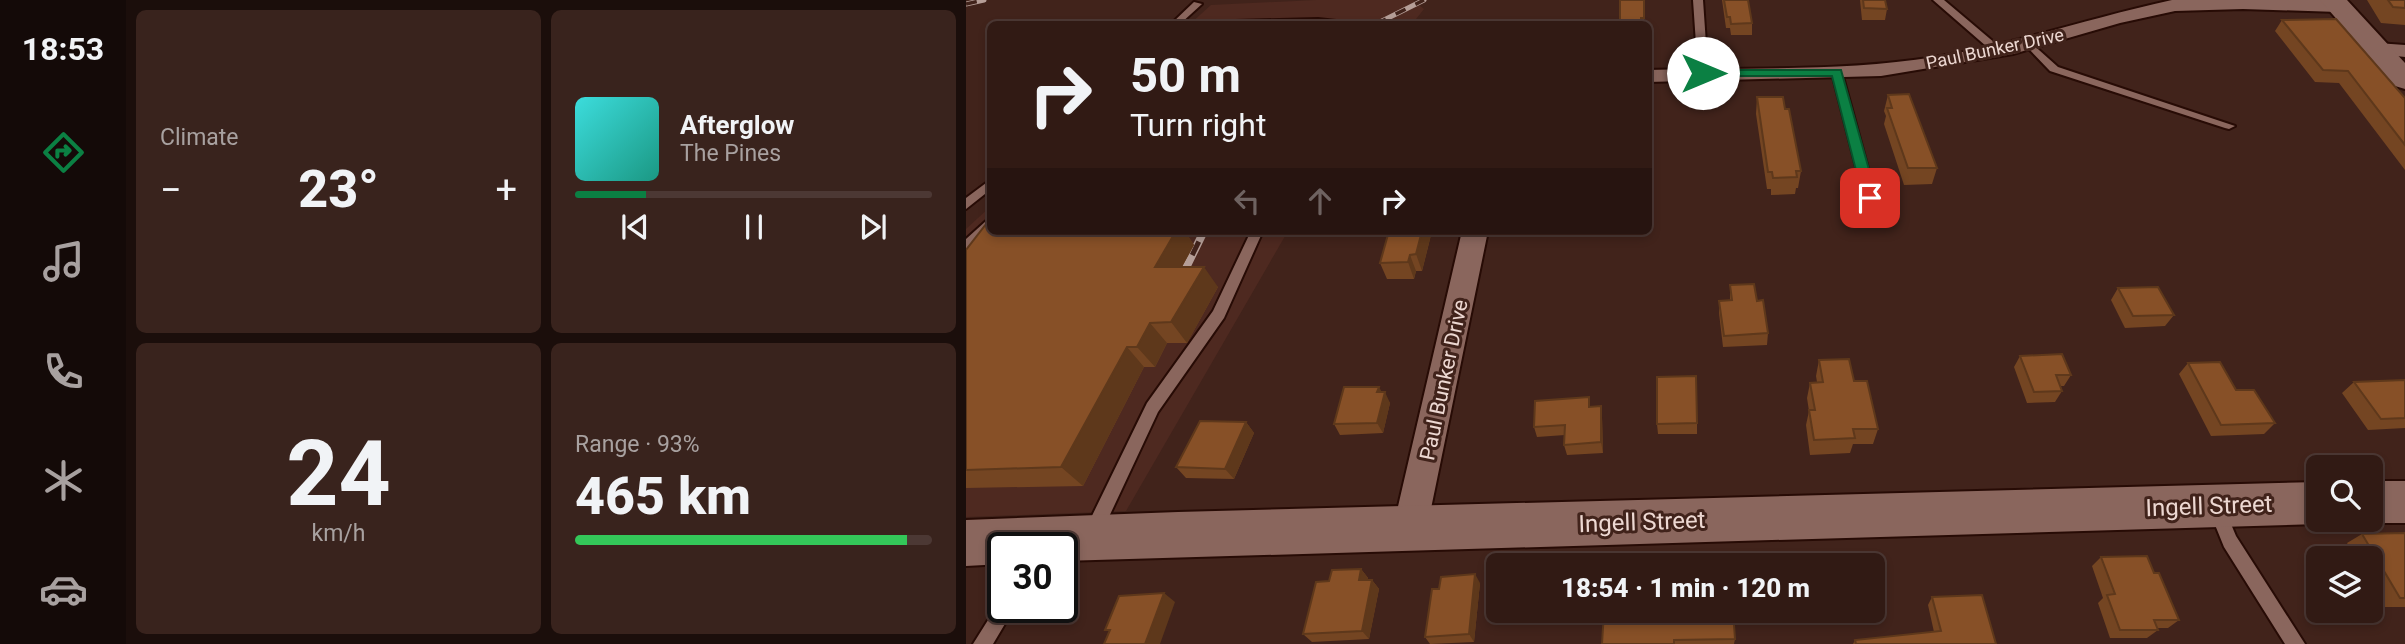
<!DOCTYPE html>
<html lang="en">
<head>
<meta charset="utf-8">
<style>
  :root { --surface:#311a14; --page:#39231d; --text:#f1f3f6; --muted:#a8a1a0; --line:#4c3834; --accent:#0b8043 }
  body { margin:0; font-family:Roboto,sans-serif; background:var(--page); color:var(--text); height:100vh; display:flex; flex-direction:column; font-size:26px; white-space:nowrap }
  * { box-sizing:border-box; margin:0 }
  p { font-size:23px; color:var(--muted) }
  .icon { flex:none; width:38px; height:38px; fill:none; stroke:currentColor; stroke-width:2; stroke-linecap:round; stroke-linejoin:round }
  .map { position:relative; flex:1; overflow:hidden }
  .drawer { display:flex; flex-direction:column; gap:10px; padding:10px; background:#1b0e0b; width:840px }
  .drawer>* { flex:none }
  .top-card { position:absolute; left:21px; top:21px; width:665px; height:214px; border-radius:10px; box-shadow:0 4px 10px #0003,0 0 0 2px var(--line); background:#311a14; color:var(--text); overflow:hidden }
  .buttons { position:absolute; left:1340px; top:455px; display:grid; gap:14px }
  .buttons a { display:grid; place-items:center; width:77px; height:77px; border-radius:10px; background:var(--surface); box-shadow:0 4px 10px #0003,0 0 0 2px var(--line); font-size:35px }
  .speed { position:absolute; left:21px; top:532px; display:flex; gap:14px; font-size:35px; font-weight:700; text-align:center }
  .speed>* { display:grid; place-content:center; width:91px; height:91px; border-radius:50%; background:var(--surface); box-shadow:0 4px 10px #0003,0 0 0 2px var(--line); line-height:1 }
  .speed .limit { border:4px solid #111; border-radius:10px; background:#fff; color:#111 }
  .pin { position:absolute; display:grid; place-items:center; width:60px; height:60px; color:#fff; margin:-30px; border-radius:14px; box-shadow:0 4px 10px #0006 }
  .me { position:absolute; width:77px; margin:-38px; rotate:90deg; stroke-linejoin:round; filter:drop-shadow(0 0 5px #0008) }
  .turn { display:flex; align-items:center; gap:24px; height:147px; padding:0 28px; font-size:32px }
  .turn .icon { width:91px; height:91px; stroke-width:2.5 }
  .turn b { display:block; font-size:49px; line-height:60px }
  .lanes { display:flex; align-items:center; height:66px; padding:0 28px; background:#0003; justify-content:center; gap:35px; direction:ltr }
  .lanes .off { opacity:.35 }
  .big { font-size:52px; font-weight:800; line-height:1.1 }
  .drawer .widget { flex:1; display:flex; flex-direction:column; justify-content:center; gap:10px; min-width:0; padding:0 24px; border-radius:10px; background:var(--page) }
  .drawer .dial { align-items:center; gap:0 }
  .dial b { font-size:91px; line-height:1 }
  .song { display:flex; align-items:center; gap:21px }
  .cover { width:84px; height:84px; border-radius:10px; background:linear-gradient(135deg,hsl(180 70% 55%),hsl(170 70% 35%)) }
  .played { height:7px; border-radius:4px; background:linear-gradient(90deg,var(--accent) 20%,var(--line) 20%) }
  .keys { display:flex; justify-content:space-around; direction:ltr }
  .heat { display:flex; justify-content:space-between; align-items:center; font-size:38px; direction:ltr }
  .charge { height:10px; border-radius:5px; background:linear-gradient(90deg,#34c759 93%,var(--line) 0) }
  .drawer .tiles { flex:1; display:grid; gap:10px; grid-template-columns:repeat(2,1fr) }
  .trip { position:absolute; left:520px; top:553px; width:399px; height:70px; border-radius:10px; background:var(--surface); box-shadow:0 4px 10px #0003,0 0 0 2px var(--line); font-weight:800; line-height:70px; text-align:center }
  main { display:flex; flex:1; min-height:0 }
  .menu { display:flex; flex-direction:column; width:126px; justify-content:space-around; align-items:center; background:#140a08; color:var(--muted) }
  .menu .icon { width:49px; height:49px }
  .menu .selected { color:var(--accent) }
  .menu b { font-size:32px; color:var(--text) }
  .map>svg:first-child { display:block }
</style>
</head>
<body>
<main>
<nav class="menu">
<b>18:53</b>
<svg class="icon selected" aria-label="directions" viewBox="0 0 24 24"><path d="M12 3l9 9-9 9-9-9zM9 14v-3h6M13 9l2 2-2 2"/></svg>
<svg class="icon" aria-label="music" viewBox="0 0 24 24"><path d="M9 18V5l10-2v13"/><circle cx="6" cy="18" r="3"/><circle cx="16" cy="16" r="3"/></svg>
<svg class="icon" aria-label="phone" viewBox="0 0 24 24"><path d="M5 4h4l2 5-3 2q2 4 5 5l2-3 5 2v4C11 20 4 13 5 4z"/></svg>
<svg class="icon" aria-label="climate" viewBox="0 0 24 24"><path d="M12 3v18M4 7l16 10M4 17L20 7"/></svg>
<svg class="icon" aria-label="car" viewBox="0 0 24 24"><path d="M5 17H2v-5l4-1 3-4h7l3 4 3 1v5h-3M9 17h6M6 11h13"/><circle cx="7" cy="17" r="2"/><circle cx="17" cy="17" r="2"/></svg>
</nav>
<section class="drawer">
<div class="tiles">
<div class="widget"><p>Climate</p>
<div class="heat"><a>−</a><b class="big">23°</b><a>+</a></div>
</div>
<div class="widget">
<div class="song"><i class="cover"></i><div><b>Afterglow</b><p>The Pines</p></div></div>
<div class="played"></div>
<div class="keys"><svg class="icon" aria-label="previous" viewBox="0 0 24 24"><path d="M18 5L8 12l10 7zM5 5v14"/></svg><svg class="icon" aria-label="pause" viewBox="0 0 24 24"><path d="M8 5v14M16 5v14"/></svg><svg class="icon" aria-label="next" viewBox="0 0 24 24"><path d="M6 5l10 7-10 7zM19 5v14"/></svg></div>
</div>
<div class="widget dial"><b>24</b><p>km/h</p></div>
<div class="widget"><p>Range · 93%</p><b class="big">465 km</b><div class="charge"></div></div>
</div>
</section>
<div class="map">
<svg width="1439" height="644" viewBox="0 0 1439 644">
  <rect width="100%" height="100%" fill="#41231b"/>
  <!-- built -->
  <path fill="#4e2920" d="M350 0H447L458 9 446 24H224L245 5Z
    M24 207V231H322L160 511 0 517V229Z"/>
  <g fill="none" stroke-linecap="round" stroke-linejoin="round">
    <!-- lane casing -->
    <g stroke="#270b05" stroke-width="4">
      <path id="lane" d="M727 0H737L742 73 737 76 732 73Z
        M967 0H978L1036 49V53H1028Z
        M228 2 236 4 214 24H205Z
        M352 19 370 21 375 24H265L270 21Z
        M1063 41 1092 67 1269 126 1263 129 1259 128 1084 71 1060 46 1058 44Z
        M871 70 876 73 910 198 904 202 898 198 866 73Z
        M24 180V190L0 209V198Z
        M24 220V231L5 249 0 251V239L20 221Z
        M285 231H297L258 318 192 412 134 536 128 538 122 536 119 530 122 524 181 403 247 311Z
        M1251 502 1257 505 1270 536 1339 644H1319L1258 547 1243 510 1245 505Z
        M37 599V607H49L27 644H7L34 601Z"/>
    </g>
    <!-- street casing -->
    <g stroke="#270b05" stroke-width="4">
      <path id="street" d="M1206 0H1372L1381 6 1372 12 1277 9 1209 11 1154 23 1047 54 915 76 682 82V70C777 67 875 72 969 57 1050 44 1127 17 1206 0Z
        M1411 43 1439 45V57L1404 53 1401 49 1404 45Z
        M496 231H522L461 528 456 539 444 544 432 539 427 528Z"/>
    </g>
    <!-- secondary casing -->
    <g stroke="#270b05" stroke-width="4">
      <path id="secondary" d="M1354 0H1381L1439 63V89L1429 86Z
        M1405 481H1439V523H1405L1397 520H1405Z
        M1353 482V520H1364L1353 524 96 561V548H37V564L0 566V520L212 512Z"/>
    </g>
    <!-- lane -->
    <use href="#lane" fill="#8a665d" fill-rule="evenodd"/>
    <!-- street -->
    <use href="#street" fill="#8a665d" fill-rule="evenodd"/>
    <!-- secondary -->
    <use href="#secondary" fill="#8a665d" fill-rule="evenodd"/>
    <!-- rail-far1 casing -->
    <g stroke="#b59e97" stroke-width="5">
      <path id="rail-far1" d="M0 4 18 0
        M410 24 458 0"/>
    </g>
    <!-- rail casing -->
    <g stroke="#b59e97" stroke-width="8">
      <path id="rail" d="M213 282 238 231"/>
    </g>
    <!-- rail-far1 -->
    <use href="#rail-far1" stroke="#41231b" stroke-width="3.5" stroke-dasharray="11" stroke-linecap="butt"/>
    <!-- rail -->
    <use href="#rail" stroke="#41231b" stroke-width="5" stroke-dasharray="15" stroke-linecap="butt"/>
  </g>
  <!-- wall -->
  <path fill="#744522" d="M678 0V24H654Z
    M756 0H782L786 23V35H765L764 28H760Z
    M894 0H919L921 9 919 20H896Z
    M1401 0H1439V25L1415 23Z
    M1316 20 1439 98V170L1373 83 1349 82 1309 31Z
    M922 95 971 168 966 184 938 185 918 124 920 116 918 111Z
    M791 97 819 109 835 171 832 188H830L829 194 805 195V189H801L790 114Z
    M423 231H466L456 271H450L448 279H421L414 263Z
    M222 236 228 245 216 267 252 287 221 343H201L189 367H178L117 486 0 488V250Z
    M764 285 791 301 802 333 801 345 757 347 753 313V301H764Z
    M1152 288 1208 315 1199 326 1159 328 1145 300Z
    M1054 356 1105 375 1098 386H1094L1096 391 1089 402 1061 403 1048 367Z
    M853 360 888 381 912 429 907 444H887L884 453 844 455 840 425 843 411 841 398 844 383 851 382 850 376Z
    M1222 363 1309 423 1298 434 1245 436 1213 374Z
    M1439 380V428L1402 430 1376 393 1388 382Z
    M416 392 424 403 417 433 374 435 368 424Z
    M623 397 624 406 636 417 637 453 601 455 598 445 599 435 571 437 568 427Z
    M280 422 288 433 268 479 220 478 210 467Z
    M731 423V434H692L691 424Z
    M1439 533V607H1418L1405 584V558H1390L1381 543 1396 534Z
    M1135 557 1188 573 1213 620 1202 628H1191L1192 630 1181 638H1144L1132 603 1137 598 1126 566Z
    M395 569 402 578V580H406L413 589 403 639 346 642 337 634 363 581Z
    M514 583 508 642 464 644 459 637Z
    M966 597 1030 644H887L889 640 968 632 962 605Z
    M638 611 769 639 768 644H636Z"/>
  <!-- shaded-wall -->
  <path fill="#5e381b" d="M207 231H225L222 236 228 245 204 288 189 267Z
    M456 231H466L456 271 450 254Z
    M444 255 450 271 448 279 442 262Z
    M238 267 252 287 221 343 205 322Z
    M184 323 201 343 189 367 171 347Z
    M161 347 178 367 117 486 95 467Z
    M413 387 418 396 419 392 424 403 417 433 411 423V392Z
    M635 406 636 417 637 453 635 442Z
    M280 422 288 433 268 479 259 469Z
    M395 569 402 578 400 589 393 580Z
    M509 574 514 583 508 642 503 634Z
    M406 580 413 589 403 639 396 631Z
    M198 593 209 602 194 644H179Z"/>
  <!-- building -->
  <path fill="#875027" stroke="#5e381b" stroke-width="2" d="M654 0H678V18H675V24H654Z
    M758 0H782L786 23 765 24 764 17H761Z
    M897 0H919L921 9 898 8Z
    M1422 0H1439V8L1427 7Z
    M1370 19 1439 98V145L1382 71 1357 70 1316 20Z
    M943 94 971 168H942L921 108H926L922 95Z
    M791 97H817L819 109H823L835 171H830L831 177 807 178 806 172H802Z
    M24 219V231H210L189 267H238L205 322 184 323 171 347H161L95 467 0 470V250Z
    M423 231H456L450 254 444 255 442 262 414 263Z
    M788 284 791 301 797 300 802 333 758 336 753 301 766 300 764 285Z
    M1192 287 1208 315 1167 316 1152 288Z
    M1096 354 1105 375H1090L1096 391 1068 392 1054 356Z
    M883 359 888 381H901L912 429H887L889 438 848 440 843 410H849L844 383 857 382 853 360Z
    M1254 362 1270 390H1288L1309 423 1255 425 1222 363Z
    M730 376 731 423 691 424V377Z
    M1439 380V418L1415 419 1388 382Z
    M378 387H413L411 392H419L411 423 368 424Z
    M623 397V407L635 406V442L598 445 599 425 568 427 569 401Z
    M234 421 280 422 259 469 210 467Z
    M1439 533V598H1434L1396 534Z
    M1181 556 1188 573H1193L1213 620H1188L1192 630H1154L1141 595 1149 594 1135 557Z
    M395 569 393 580H406L396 631 337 634 350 582 363 581 366 570Z
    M509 574 503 634 459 637 466 589H473L475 577Z
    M198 593 179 644H138L144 630H139L153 596Z
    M1016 595 1030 644H890L889 640 975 631 966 597Z
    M638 611H767L769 639 708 640V644H636Z"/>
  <!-- route -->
  <path fill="#0b8043" stroke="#07532c" stroke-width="2" d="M737 70H875L911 198 909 202 904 203 897 198 866 76H733L731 73Z"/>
  <g text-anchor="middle" stroke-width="6" stroke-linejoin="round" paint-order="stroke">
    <!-- far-street labels -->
    <g font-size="18" fill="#edd8d2" stroke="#41231b">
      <text transform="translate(1029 49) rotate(-12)" y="6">Paul Bunker Drive</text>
    </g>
    <!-- street labels -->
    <g font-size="21" fill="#edd8d2" stroke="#41231b">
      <text transform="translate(478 380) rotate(-78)" y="7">Paul Bunker Drive</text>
    </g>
    <!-- near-street labels -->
    <g font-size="24" fill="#edd8d2" stroke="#41231b">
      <text transform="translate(1243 506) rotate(-2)" y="8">Ingell Street</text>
      <text transform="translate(676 522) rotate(-2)" y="8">Ingell Street</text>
    </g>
  </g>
</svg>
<div class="buttons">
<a><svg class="icon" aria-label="search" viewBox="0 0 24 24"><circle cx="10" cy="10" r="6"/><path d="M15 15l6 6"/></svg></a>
<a><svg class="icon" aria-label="layers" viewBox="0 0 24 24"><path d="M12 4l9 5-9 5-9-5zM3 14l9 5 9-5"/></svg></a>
</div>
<div class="speed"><div class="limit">30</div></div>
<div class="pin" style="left:904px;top:198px;background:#d93025"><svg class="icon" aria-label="arrive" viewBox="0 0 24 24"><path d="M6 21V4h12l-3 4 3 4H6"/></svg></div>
<svg class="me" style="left:737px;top:73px" viewBox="-20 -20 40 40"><circle r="19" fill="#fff"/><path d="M0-13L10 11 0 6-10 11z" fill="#0b8043"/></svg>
<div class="trip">18:54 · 1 min · 120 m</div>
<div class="top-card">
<div class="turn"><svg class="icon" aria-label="right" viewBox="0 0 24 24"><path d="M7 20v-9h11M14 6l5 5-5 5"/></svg><div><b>50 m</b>Turn right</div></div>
<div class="lanes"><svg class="icon off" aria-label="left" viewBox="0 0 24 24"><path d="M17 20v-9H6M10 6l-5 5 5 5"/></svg><svg class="icon off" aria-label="ahead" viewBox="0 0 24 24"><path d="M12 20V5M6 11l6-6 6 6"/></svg><svg class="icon" aria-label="right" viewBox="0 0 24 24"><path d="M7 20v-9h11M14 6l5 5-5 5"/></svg></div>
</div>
</div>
</main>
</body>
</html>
